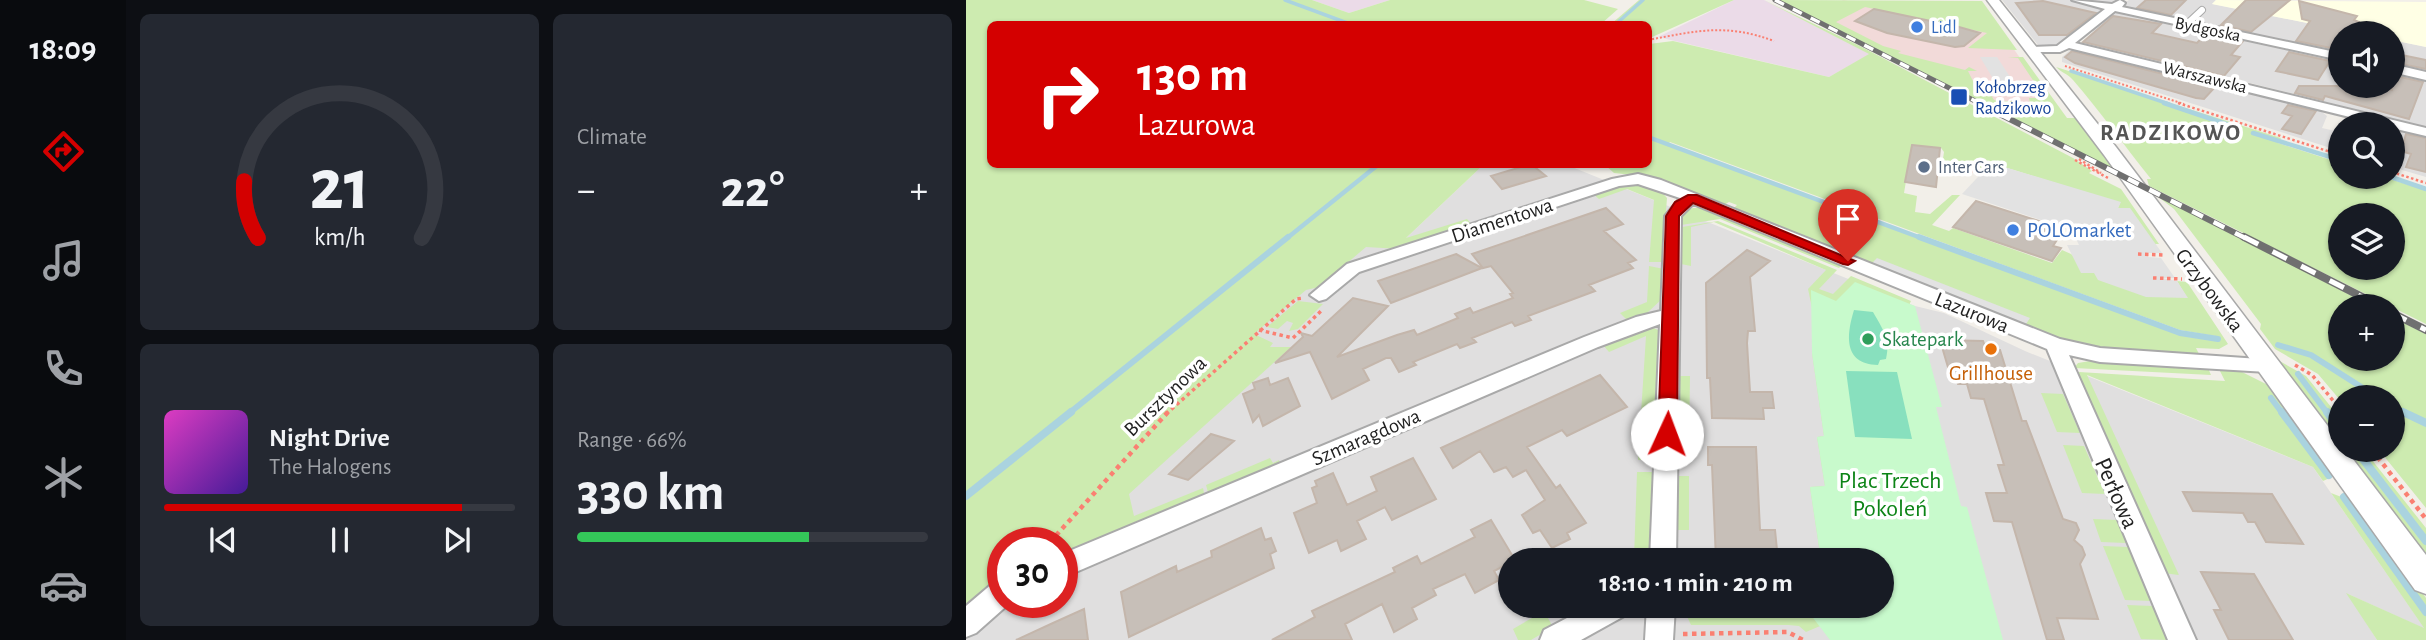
<!DOCTYPE html>
<html lang="en">
<head>
<meta charset="utf-8">
<style>
  :root { --surface:#171b24; --page:#242831; --text:#f1f3f6; --muted:#9ea1a6; --line:#363941; --accent:#d40000 }
  body { margin:0; font-family:"Alegreya Sans",sans-serif; background:var(--page); color:var(--text); height:100vh; display:flex; flex-direction:column; font-size:26px; white-space:nowrap }
  * { box-sizing:border-box; margin:0 }
  p { font-size:23px; color:var(--muted) }
  .icon { flex:none; width:38px; height:38px; fill:none; stroke:currentColor; stroke-width:2; stroke-linecap:round; stroke-linejoin:round }
  .map { position:relative; flex:1; overflow:hidden }
  .side { display:flex; flex-direction:column; gap:14px; padding:14px; background:#0d0f14; width:840px }
  .side>* { flex:none }
  .banner { position:absolute; left:21px; top:21px; width:665px; height:147px; border-radius:10px; box-shadow:0 2px 5px #0004; background:#d40000; color:#fff; overflow:hidden }
  .buttons { position:absolute; left:1362px; top:21px; display:grid; gap:14px }
  .buttons a { display:grid; place-items:center; width:77px; height:77px; border-radius:50%; background:var(--surface); box-shadow:0 2px 5px #0004; font-size:35px }
  .speed { position:absolute; left:21px; top:527px; display:flex; gap:14px; font-size:35px; font-weight:700; text-align:center }
  .speed>* { display:grid; place-content:center; width:91px; height:91px; border-radius:50%; background:var(--surface); box-shadow:0 2px 5px #0004; line-height:1 }
  .speed .limit { border:10px solid #d22; background:#fff; color:#111 }
  .pin { position:absolute; display:grid; place-items:center; width:60px; height:60px; color:#fff; margin:-72px -30px; border-radius:50% 50% 50% 0; rotate:-45deg; box-shadow:0 0 7px #0007 }
  .pin .icon { rotate:45deg }
  .me { position:absolute; width:77px; margin:-38px; rotate:2deg; stroke-linejoin:round; filter:drop-shadow(0 0 5px #0008) }
  .turn { display:flex; align-items:center; gap:24px; height:147px; padding:0 35px; font-size:32px }
  .turn .icon { width:91px; height:91px; stroke-width:2.5 }
  .turn b { display:block; font-size:49px; line-height:60px }
  .big { font-size:52px; font-weight:700; line-height:1.1 }
  .side .widget { flex:1; display:flex; flex-direction:column; justify-content:center; gap:10px; min-width:0; padding:0 24px; border-radius:10px; background:var(--page) }
  .side .dial { align-items:center; gap:0 }
  .dial svg { height:182px; overflow:visible; fill:none; stroke:var(--line); stroke-width:7; stroke-linecap:round; text-anchor:middle }
  .dial text { fill:var(--text); stroke:none }
  .song { display:flex; align-items:center; gap:21px }
  .cover { width:84px; height:84px; border-radius:10px; background:linear-gradient(135deg,hsl(310 70% 55%),hsl(260 70% 35%)) }
  .played { height:7px; border-radius:4px; background:linear-gradient(90deg,var(--accent) 85%,var(--line) 85%) }
  .keys { display:flex; justify-content:space-around; direction:ltr }
  .heat { display:flex; justify-content:space-between; align-items:center; font-size:38px; direction:ltr }
  .charge { height:10px; border-radius:5px; background:linear-gradient(90deg,#34c759 66%,var(--line) 0) }
  .side .tiles { flex:1; display:grid; gap:14px; grid-template-columns:repeat(2,1fr) }
  .trip { position:absolute; left:532px; top:548px; width:396px; height:70px; border-radius:35px; background:var(--surface); box-shadow:0 2px 5px #0004; font-weight:700; line-height:70px; text-align:center }
  main { display:flex; flex:1; min-height:0 }
  .dock { display:flex; flex-direction:column; width:126px; justify-content:space-around; align-items:center; background:#090b0e; color:var(--muted) }
  .dock .icon { width:49px; height:49px }
  .dock .selected { color:var(--accent) }
  .dock b { font-size:32px; color:var(--text) }
  .map>svg:first-child { display:block }
</style>
</head>
<body>
<main>
<nav class="dock">
<b>18:09</b>
<svg class="icon selected" aria-label="directions" viewBox="0 0 24 24"><path d="M12 3l9 9-9 9-9-9zM9 14v-3h6M13 9l2 2-2 2"/></svg>
<svg class="icon" aria-label="music" viewBox="0 0 24 24"><path d="M9 18V5l10-2v13"/><circle cx="6" cy="18" r="3"/><circle cx="16" cy="16" r="3"/></svg>
<svg class="icon" aria-label="phone" viewBox="0 0 24 24"><path d="M5 4h4l2 5-3 2q2 4 5 5l2-3 5 2v4C11 20 4 13 5 4z"/></svg>
<svg class="icon" aria-label="climate" viewBox="0 0 24 24"><path d="M12 3v18M4 7l16 10M4 17L20 7"/></svg>
<svg class="icon" aria-label="car" viewBox="0 0 24 24"><path d="M5 17H2v-5l4-1 3-4h7l3 4 3 1v5h-3M9 17h6M6 11h13"/><circle cx="7" cy="17" r="2"/><circle cx="17" cy="17" r="2"/></svg>
</nav>
<section class="side">
<div class="tiles">
<div class="widget dial"><svg viewBox="0 0 100 80">
<path d="M14 69A42 42 0 1 1 86 69"/>
<path d="M14 69A42 42 0 0 1 8 44" stroke="#d40000"/>
<text x="50" y="56" font-size="32" font-weight="700">21</text>
<text x="50" y="72" font-size="11">km/h</text>
</svg></div>
<div class="widget"><p>Climate</p>
<div class="heat"><a>−</a><b class="big">22°</b><a>+</a></div>
</div>
<div class="widget">
<div class="song"><i class="cover"></i><div><b>Night Drive</b><p>The Halogens</p></div></div>
<div class="played"></div>
<div class="keys"><svg class="icon" aria-label="previous" viewBox="0 0 24 24"><path d="M18 5L8 12l10 7zM5 5v14"/></svg><svg class="icon" aria-label="pause" viewBox="0 0 24 24"><path d="M8 5v14M16 5v14"/></svg><svg class="icon" aria-label="next" viewBox="0 0 24 24"><path d="M6 5l10 7-10 7zM19 5v14"/></svg></div>
</div>
<div class="widget"><p>Range · 66%</p><b class="big">330 km</b><div class="charge"></div></div>
</div>
</section>
<div class="map">
<svg width="1460" height="640" viewBox="0 0 1460 640">
  <rect width="100%" height="100%" fill="#f2efe9"/>
  <!-- residential -->
  <path fill="#e0dfdf" fill-rule="evenodd" d="M1036 0H1153L1088 47 1072 45Z
    M1163 0H1250L1246 4 1391 33H1374V86H1426V40L1460 47V127L1117 41 1128 31 1124 30 1149 11 1158 9 1154 6Z
    M1103 51 1126 54 1352 109 1361 116 1356 128 1374 132V151L1096 62V57Z
    M1426 128 1460 136V177L1426 167Z
    M528 164 601 165 949 306 978 313 1059 351 1347 467 1459 629 1382 594 1411 640H0V597L37 563V602H96V542H58L374 249 439 239 514 168ZM544 560H915V606H544Z"/>
  <!-- commercial -->
  <path fill="#f2dad9" d="M877 0 1037 34 1099 121 1065 124 857 19Z"/>
  <!-- industrial -->
  <path fill="#ebdbe8" d="M346 0H424L383 13Z
    M768 0H798L904 54 863 77 692 37Z"/>
  <!-- education -->
  <path fill="#ffffe5" d="M1250 0 1460 2V47L1426 40V33H1391L1246 4Z"/>
  <!-- grass -->
  <path fill="#cdebb0" fill-rule="evenodd" d="M0 0H346L383 13 424 0H618L652 9 635 24H24V164L528 165 514 168 440 238 501 219 506 225 434 249 400 247 353 287 340 290 288 334 307 343 304 347H325L163 494 168 516 237 488 239 498 105 553H96V542H37V572L0 606Z
    M673 0H768L684 38 682 24H645Z
    M798 0 892 45 1107 158 1126 171 1123 173 1155 189 1193 244H1187L1164 209 1152 208 1154 203 1025 163 1020 169 980 167 976 165 978 152 975 148 946 145 938 193 951 196 949 212 964 214 986 195H994L966 225 983 231 987 228 1086 263 1096 250 1105 254 1129 273 1221 298 1211 281 1221 282 1262 344 1253 349 1230 348 1234 356 1111 346 767 209 771 205 763 202 758 205 685 177 648 173 639 165 682 164 683 44 707 41 863 77 903 54ZM704 142 1214 330 1249 336 1251 341 1223 337 1172 320 701 145Z
    M812 0 1016 1 1051 50 1002 48 1021 33 899 7 870 22 917 46 935 51 932 53 999 70 1003 67 1011 71H1002L1008 83 1018 84 1028 100 1064 103 1063 98H1079L1052 58 1042 57H1057L1101 118H1109L1149 170Z
    M1090 67 1315 138 1312 143 1374 163V177H1417L1460 190V324L1183 186 1181 179H1185C1157 144 1134 111 1107 80 1102 74 1096 73 1090 67ZM1374 215H1426V268H1374Z
    M673 183 693 189 701 198 696 262H683L688 200 661 189 633 199 627 194 654 185Z
    M1191 196 1406 306H1374V359H1426V317L1460 334V508L1413 450H1426V397H1374V400L1352 374 1309 349 1294 329 1295 324 1208 209Z
    M727 208H738L877 264 873 268 754 219 715 225 718 212Z
    M752 221 871 270 853 289 867 294 885 276 945 301 935 323 869 376 855 560 844 487 859 486 851 437 858 436 846 353 848 317 842 289 860 270 748 222 725 227V266L715 264 716 227Z
    M683 266 698 269 697 298 680 314 662 321 654 313 681 302Z
    M332 301 357 304 332 329 323 331 327 323 321 321 312 329 301 327Z
    M684 326 694 331 689 460H672L680 336 643 352 637 345 638 342Z
    M1303 355 1340 376 1374 418V449Z
    M1124 361 1242 368 1245 375 1108 368 1112 363Z
    M1253 369 1274 371 1302 385 1368 471 1366 477 1357 481 1347 467 1121 375 1213 575 1197 573 1109 376 1113 372 1259 381Z
    M713 376H724L723 446H710Z
    M1075 393 1097 394 1114 433 1091 432Z
    M1097 445 1118 446 1139 494 1116 493Z
    M1374 450H1398L1460 528V563Z
    M304 458 307 463 313 460 315 466 243 496 240 485Z
    M671 472H688L682 560H665L668 558Z
    M710 476H723V530H709Z
    M1365 493 1391 503 1460 598V640H1411L1380 593 1458 628Z
    M1127 519 1151 520 1160 543 1135 542Z
    M1137 546 1162 547 1185 601 1159 600Z
    M1161 605 1187 606 1202 640 1175 639Z
    M707 606H722L723 611H862V606L866 621 840 632 833 626 822 625H725L719 612H707Z
    M578 611 587 627 565 640H552L547 629Z"/>
  <!-- park -->
  <path fill="#c8facc" d="M889 282 949 306 976 407H970L995 506 1001 507 1037 640H864L841 610H862V606H915V560H855L844 487 859 486 851 437 858 436 846 353 845 290 870 301Z"/>
  <!-- pitch -->
  <path fill="#88e0be" d="M888 310 907 312C916 328 925 339 920 359L914 360 912 365C876 364 881 333 888 310Z
    M880 371 931 372 946 439 889 437Z"/>
  <!-- parking -->
  <path fill="#e2e2e2" d="M1014 57H1031L1054 92H1035Z
    M1025 163 1155 202 1152 208H1164L1196 253H1182V257L1195 258 1209 278H1195L1211 281 1222 298 1180 297 1132 280 1128 273H1115L1101 245H1113L1103 224 1097 221 1093 226 996 194Z
    M911 258 1064 318 1058 327 904 265Z"/>
  <g fill="none" stroke-linecap="round" stroke-linejoin="round">
    <!-- stream-far3 -->
    <path stroke="#aad3df" stroke-width="3.5" d="M319 0 384 24
      M650 24 677 0
      M1105 71 1203 104"/>
    <!-- stream-far2 -->
    <path stroke="#aad3df" stroke-width="4.5" d="M1198 103 1272 128
      M1287 133 1374 160
      M682 137 958 239
      M1425 177 1460 189
      M320 239 413 164"/>
    <!-- stream-far1 -->
    <path stroke="#aad3df" stroke-width="6" d="M953 237 1214 333 1252 339
      M1312 345 1345 355 1411 397
      M1332 374 1362 414
      M1305 398 1317 414
      M1426 407 1440 414
      M102 414 322 237"/>
    <!-- stream -->
    <path stroke="#aad3df" stroke-width="8" d="M1316 412 1363 475
      M1361 412 1374 429
      M1437 412 1460 423
      M1390 450 1460 541
      M0 496 105 412
      M1378 497 1460 612"/>
  </g>
  <!-- building -->
  <path fill="#c7bfb8" stroke="#c4b6ab" stroke-width="2" d="M1180 0H1220L1205 15 1171 8Z
    M1280 0H1324L1285 32 1255 25Z
    M1077 1 1130 13 1101 35H1073L1050 3Z
    M1333 1 1391 16 1388 20 1393 22 1390 31 1382 29 1380 33H1374L1370 49 1330 41 1344 21 1336 19Z
    M908 9 993 27 1014 33 998 46 989 47 921 33 889 21Z
    M1147 16 1195 24 1186 33 1231 43 1240 33 1277 41 1265 55 1274 57 1258 76 1117 42Z
    M1106 51 1249 87 1238 99 1230 98 1109 63 1099 57Z
    M1323 52 1364 61 1352 80 1310 71Z
    M1426 53 1460 60V69L1426 62Z
    M1426 75 1457 82 1443 119 1359 96 1357 100 1329 93 1333 86H1409L1426 90Z
    M1322 105 1350 111 1335 134 1316 129 1326 116 1316 113Z
    M1440 134 1460 138V172L1440 167 1445 154 1435 151Z
    M946 145 974 148 970 187 939 182Z
    M565 164 580 176 536 189 525 176Z
    M1010 201 1098 229 1087 246 1095 248 1086 261 987 227Z
    M640 208 657 224 638 231 670 260 662 263 667 268 623 285 629 291 562 316 565 320 549 326 546 322 506 338 510 342 494 348 491 344 447 362 450 365 433 372 425 358H420L397 369 403 380 366 399 344 352 309 363 337 337 335 333 346 336 387 298 422 306 371 357 431 335 448 330 451 335 492 318 489 314 504 308 507 313 547 298 544 294 547 293 525 266 517 268 506 254Z
    M781 250 804 261 784 277 789 331H782L781 343 784 392H806L808 408H797L798 419 746 418 744 378H741L740 283Z
    M490 254 516 268 425 303 412 281Z
    M974 340 1017 341 1020 349 1034 350 1056 421H1060L1097 519 1110 523 1113 530 1108 540 1116 547 1119 555 1114 564 1132 619 1091 618 1098 640H1081L1046 522 1028 521 1020 493H1041L1032 465H1038L1018 399 1005 398 1001 384H992L989 374H984Z
    M634 375 661 407 601 436 596 430 561 447 590 488 594 485 620 523 601 533 604 539 586 548 574 530 567 533 556 515 579 500 560 470 547 477 540 467 528 472 514 451 487 468 475 448Z
    M302 378 304 385 322 378 334 406 297 426 293 415 287 422 277 394 289 389 287 383Z
    M245 434 268 441 222 480 203 474Z
    M742 447H790L794 530H809L812 560H750L746 465H742Z
    M447 458 470 499 426 520 419 507 391 521 400 539 375 551 371 540 343 553 328 513 351 503 346 488 351 486 349 481 367 473 381 505 411 491 405 477Z
    M1217 492 1306 494 1337 544 1300 542 1289 522H1282L1277 513 1227 511Z
    M525 520 549 560 528 571 533 580 509 593 499 574 467 589 470 595 446 608 451 619 428 632 416 604 379 624 386 640H306L349 617 346 611 429 572 427 568 451 556 455 564 509 537 505 530Z
    M295 528 299 540 305 538 310 551 304 554 308 568 163 637 155 592 210 566 211 572 246 557 245 551Z
    M1235 572 1288 574 1327 640H1263L1248 610H1255Z
    M118 609 122 640H50L87 623Z"/>
  <g fill="none" stroke-linecap="round" stroke-linejoin="round">
    <!-- service casing -->
    <g stroke="#a9a9a9" stroke-width="8">
      <path id="service" d="M1221 24 1236 10"/>
    </g>
    <!-- minor casing -->
    <g stroke="#a9a9a9" stroke-width="4">
      <path id="minor" d="M1106 0 1146 4 1154 0 1159 3 1156 7 1374 53V60L1149 11 1109 43 1460 128V136L1426 128V124H1412L1103 48 1094 52H1062L1060 50 1066 47 1091 46 1139 9Z
        M1426 64 1460 72V80L1426 72Z
        M672 174 695 180 1094 339 1134 348 1308 360 1311 365 1308 370 1301 372 1134 362 1103 355 1230 640H1202L1081 349 727 204 715 216 710 560H684L694 324 632 347 96 578V554L618 337 670 317 695 311 699 216 714 198 672 184 653 186 393 272 360 299 353 301 344 295 381 264 646 179Z
        M37 580V602H45L10 633 0 637V606L27 583Z
        M624 606H664L660 615 615 640H574L578 630Z
        M681 606H709L707 640H679Z"/>
    </g>
    <!-- tertiary casing -->
    <g stroke="#a9a9a9" stroke-width="3">
      <path id="tertiary" d="M1021 0H1033L1150 147 1374 442V450H1380L1460 555V594L1449 590 1138 155Z"/>
    </g>
    <!-- path-far3 -->
    <path stroke="#fa8072" stroke-width="2" stroke-dasharray="2 2" stroke-linecap="butt" d="M682 40C730 31 760 23 808 41
      M1099 66 1218 104"/>
    <!-- path-far2 -->
    <path stroke="#fa8072" stroke-width="2.5" stroke-dasharray="2.5 2.5" stroke-linecap="butt" d="M1212 103 1374 155
      M1113 159 1135 173
      M1109 160 1142 178
      M974 168 1028 174
      M1426 172 1460 183"/>
    <!-- path-far1 -->
    <path stroke="#fa8072" stroke-width="3.5" stroke-dasharray="3.5 3.5" stroke-linecap="butt" d="M1172 254 1199 255
      M1187 278 1216 279
      M293 330 327 338 355 311
      M1329 365 1346 375 1374 409
      M200 414 330 299 338 298"/>
    <!-- path -->
    <path stroke="#fa8072" stroke-width="4.5" stroke-dasharray="4.5 4.5" stroke-linecap="butt" d="M1406 450 1460 519
      M84 542 202 412
      M717 634 822 632 837 640"/>
    <!-- service -->
    <use href="#service" stroke="#fff" stroke-width="6"/>
    <!-- minor -->
    <use href="#minor" fill="#fff" fill-rule="evenodd"/>
    <!-- tertiary -->
    <use href="#tertiary" fill="#fff" fill-rule="evenodd"/>
    <!-- rail-far2 casing -->
    <g stroke="#707070" stroke-width="5">
      <path id="rail-far2" d="M809 0 1015 104"/>
    </g>
    <!-- rail-far1 casing -->
    <g stroke="#707070" stroke-width="6">
      <path id="rail-far1" d="M1012 103 1281 239"/>
    </g>
    <!-- rail casing -->
    <g stroke="#707070" stroke-width="8">
      <path id="rail" d="M1278 237 1414 306
        M1426 313 1460 330"/>
    </g>
    <!-- rail-far2 -->
    <use href="#rail-far2" stroke="#fff" stroke-width="3.5" stroke-dasharray="10" stroke-linecap="butt"/>
    <!-- rail-far1 -->
    <use href="#rail-far1" stroke="#fff" stroke-width="4.5" stroke-dasharray="12" stroke-linecap="butt"/>
    <!-- rail -->
    <use href="#rail" stroke="#fff" stroke-width="5" stroke-dasharray="16" stroke-linecap="butt"/>
  </g>
  <!-- route -->
  <path fill="#d40000" stroke="#8a0000" stroke-width="2" d="M722 195H731L889 261 882 265 877 264 727 203 713 216 711 434 701 441 692 434 700 216 709 202Z"/>
  <!-- markers -->
  <g fill="#3f7fe0" stroke="#fff" stroke-width="2.5">
    <circle cx="951" cy="27" r="7"/>
    <circle cx="1047" cy="230" r="7"/>
  </g>
  <rect fill="#1a4fb4" stroke="#fff" stroke-width="2.5" x="984" y="88" width="18" height="18" rx="3.5"/>
  <circle fill="#5c6f8a" stroke="#fff" stroke-width="2.5" cx="958" cy="167" r="7"/>
  <circle fill="#2e9e5b" stroke="#fff" stroke-width="2.5" cx="902" cy="339" r="7"/>
  <circle fill="#e8710a" stroke="#fff" stroke-width="2.5" cx="1025" cy="349" r="7"/>
  <g text-anchor="middle" stroke-width="7" stroke-linejoin="round" paint-order="stroke">
    <!-- far-shop labels -->
    <g font-size="18" fill="#366cbe" stroke="#fff" text-anchor="start">
      <text x="965" y="33">Lidl</text>
    </g>
    <!-- far-street labels -->
    <g font-size="18" fill="#222" stroke="#fff">
      <text transform="translate(1242 29) rotate(12)" y="6">Bydgoska</text>
      <text transform="translate(1239 77) rotate(14)" y="6">Warszawska</text>
    </g>
    <!-- far-transit labels -->
    <g font-size="18" fill="#164399" stroke="#fff" text-anchor="start">
      <text x="1009" y="93">Kołobrzeg<tspan x="1009" dy="21">Radzikowo</tspan></text>
    </g>
    <!-- far-service labels -->
    <g font-size="18" fill="#4e5e75" stroke="#fff" text-anchor="start">
      <text x="972" y="173">Inter Cars</text>
    </g>
    <!-- street labels -->
    <g font-size="21" fill="#222" stroke="#fff">
      <text transform="translate(536 220) rotate(-18)" y="7">Diamentowa</text>
      <text transform="translate(1244 290) rotate(53)" y="7">Grzybowska</text>
      <text transform="translate(1006 312) rotate(22)" y="7">Lazurowa</text>
      <text transform="translate(199 396) rotate(-44)" y="7">Bursztynowa</text>
      <text transform="translate(400 437) rotate(-23)" y="7">Szmaragdowa</text>
    </g>
    <!-- shop labels -->
    <g font-size="21" fill="#366cbe" stroke="#fff" text-anchor="start">
      <text x="1061" y="237">POLOmarket</text>
    </g>
    <!-- leisure labels -->
    <g font-size="21" fill="#27864d" stroke="#fff" text-anchor="start">
      <text x="916" y="346">Skatepark</text>
    </g>
    <!-- food labels -->
    <g font-size="21" fill="#c56008" stroke="#fff">
      <text x="1025" y="380">Grillhouse</text>
    </g>
    <!-- far-district labels -->
    <g font-size="23" font-weight="bold" letter-spacing="2" fill="#555" stroke="#fff">
      <text x="1205" y="140">RADZIKOWO</text>
    </g>
    <!-- near-park labels -->
    <g font-size="24" fill="#0c8416" stroke="#fff">
      <text x="924" y="488">Plac Trzech<tspan x="924" dy="28">Pokoleń</tspan></text>
    </g>
    <!-- near-street labels -->
    <g font-size="24" fill="#222" stroke="#fff">
      <text transform="translate(1151 493) rotate(66)" y="8">Perłowa</text>
    </g>
  </g>
</svg>
<div class="buttons">
<a><svg class="icon" aria-label="sound" viewBox="0 0 24 24"><path d="M4 9h4l5-4v14l-5-4H4zM17 9q2 3 0 6"/></svg></a>
<a><svg class="icon" aria-label="search" viewBox="0 0 24 24"><circle cx="10" cy="10" r="6"/><path d="M15 15l6 6"/></svg></a>
<a><svg class="icon" aria-label="layers" viewBox="0 0 24 24"><path d="M12 4l9 5-9 5-9-5zM3 14l9 5 9-5"/></svg></a>
<a>+</a>
<a>−</a>
</div>
<div class="speed"><div class="limit">30</div></div>
<div class="pin" style="left:882px;top:261px;background:#d93025"><svg class="icon" aria-label="arrive" viewBox="0 0 24 24"><path d="M6 21V4h12l-3 4 3 4H6"/></svg></div>
<svg class="me" style="left:701px;top:434px" viewBox="-20 -20 40 40"><circle r="19" fill="#fff"/><path d="M0-13L10 11 0 6-10 11z" fill="#d40000"/></svg>
<div class="trip">18:10 · 1 min · 210 m</div>
<div class="banner">
<div class="turn"><svg class="icon" aria-label="right" viewBox="0 0 24 24"><path d="M7 20v-9h11M14 6l5 5-5 5"/></svg><div><b>130 m</b>Lazurowa</div></div>
</div>
</div>
</main>
</body>
</html>
